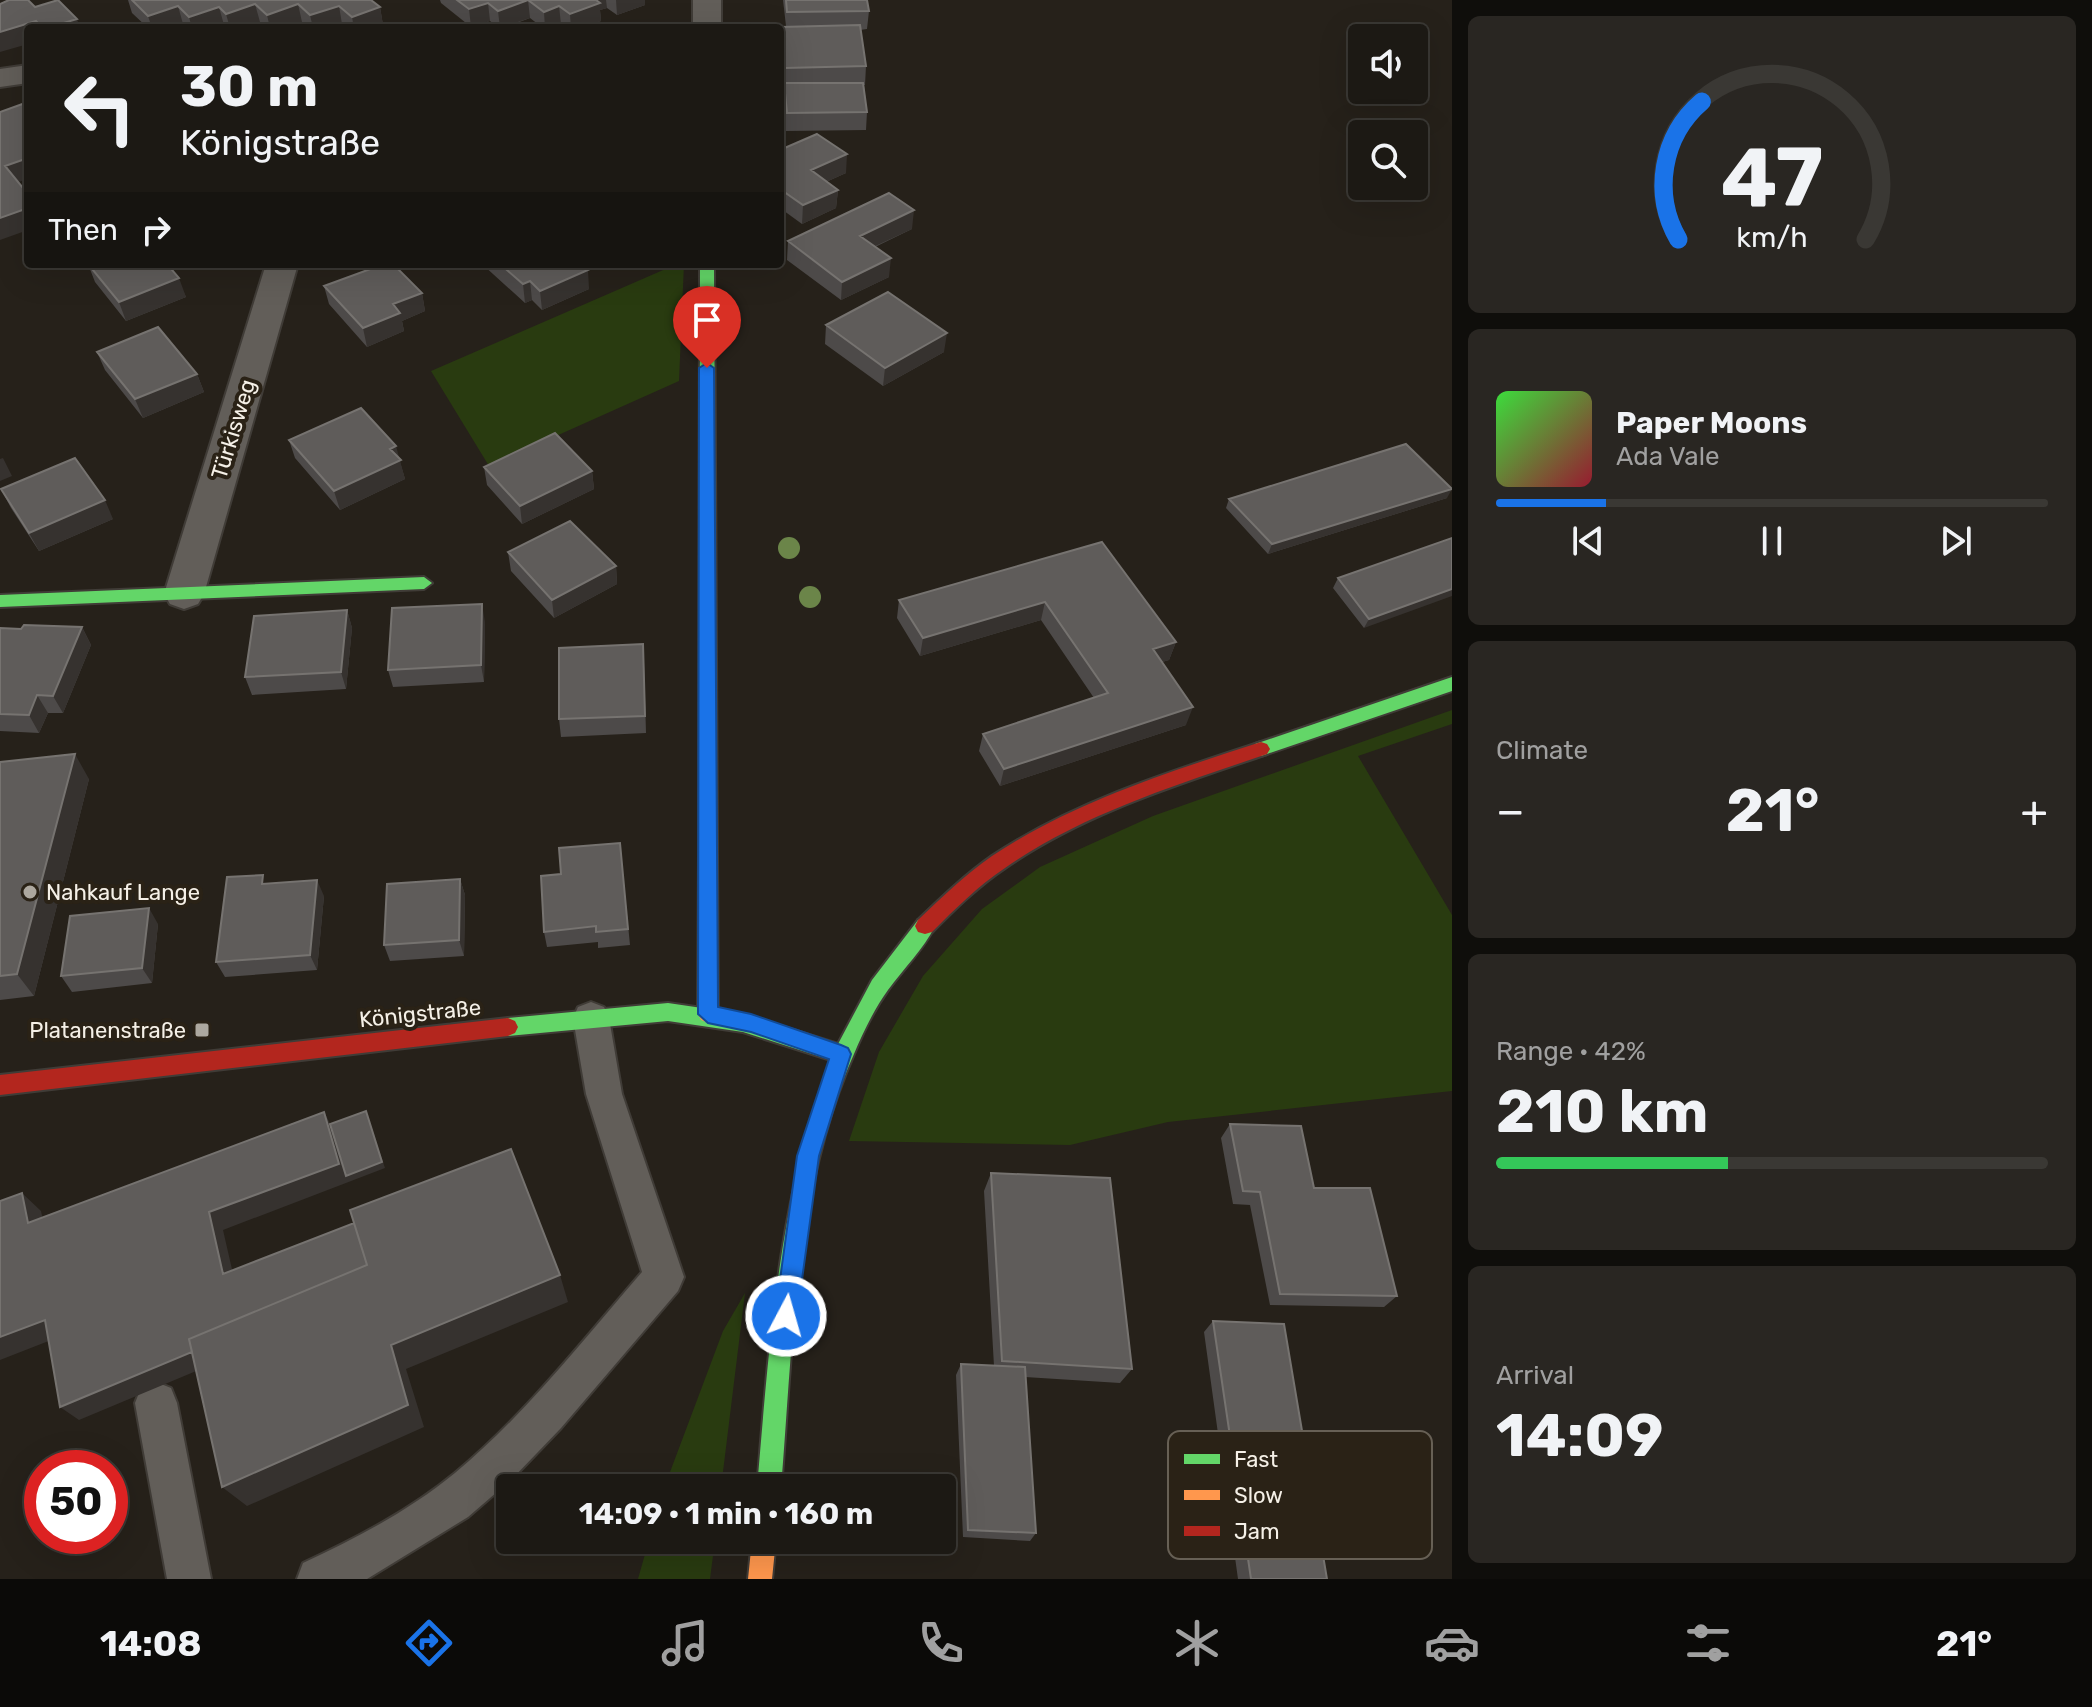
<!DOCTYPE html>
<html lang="en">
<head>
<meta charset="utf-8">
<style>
  :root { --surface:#1c1914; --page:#292622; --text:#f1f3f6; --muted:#a0a0a0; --line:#3a3834; --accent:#1a73e8 }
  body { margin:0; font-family:Rubik,sans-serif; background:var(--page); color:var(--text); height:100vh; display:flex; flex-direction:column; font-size:30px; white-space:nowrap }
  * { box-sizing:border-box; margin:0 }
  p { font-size:26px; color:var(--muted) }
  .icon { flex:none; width:44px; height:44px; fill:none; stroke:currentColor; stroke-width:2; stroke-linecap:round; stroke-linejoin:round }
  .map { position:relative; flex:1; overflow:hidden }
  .side { display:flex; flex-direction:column; gap:16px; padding:16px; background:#0f0e0b; width:640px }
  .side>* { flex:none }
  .guide { position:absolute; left:24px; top:24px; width:760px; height:244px; border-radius:8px; box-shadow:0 8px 32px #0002,0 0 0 2px var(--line); background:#1c1914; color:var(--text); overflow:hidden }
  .controls { position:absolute; left:1348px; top:24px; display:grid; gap:16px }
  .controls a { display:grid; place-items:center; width:80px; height:80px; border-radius:8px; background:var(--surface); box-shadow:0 8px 32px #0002,0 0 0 2px var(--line); font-size:40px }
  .speed { position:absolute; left:24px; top:1450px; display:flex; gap:16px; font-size:40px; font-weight:700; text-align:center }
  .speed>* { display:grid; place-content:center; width:104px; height:104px; border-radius:50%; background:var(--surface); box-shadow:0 8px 32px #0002,0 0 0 2px var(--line); line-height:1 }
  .speed .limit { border:12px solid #d22; background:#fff; color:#111 }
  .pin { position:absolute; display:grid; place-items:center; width:68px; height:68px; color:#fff; margin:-82px -34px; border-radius:50% 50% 50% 0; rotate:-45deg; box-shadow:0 0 8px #0007 }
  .pin .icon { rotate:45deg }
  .me { position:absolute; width:88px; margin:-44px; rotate:6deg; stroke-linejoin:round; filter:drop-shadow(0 0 6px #0008) }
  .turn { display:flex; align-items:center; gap:28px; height:168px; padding:0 24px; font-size:36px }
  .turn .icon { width:104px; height:104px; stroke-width:2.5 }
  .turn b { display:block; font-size:56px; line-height:68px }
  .then { display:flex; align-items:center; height:76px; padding:0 24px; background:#0003; gap:16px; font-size:30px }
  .big { font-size:60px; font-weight:700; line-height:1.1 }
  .side .widget { flex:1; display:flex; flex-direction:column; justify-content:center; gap:12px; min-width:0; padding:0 28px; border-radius:12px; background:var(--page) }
  .side .dial { align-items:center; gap:0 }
  .dial svg { height:208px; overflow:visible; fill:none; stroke:var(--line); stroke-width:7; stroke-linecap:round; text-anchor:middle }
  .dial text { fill:var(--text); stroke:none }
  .song { display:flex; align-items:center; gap:24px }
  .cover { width:96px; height:96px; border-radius:12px; background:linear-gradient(135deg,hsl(120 70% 55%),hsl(350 70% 35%)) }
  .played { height:8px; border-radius:4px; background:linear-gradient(90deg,var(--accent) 20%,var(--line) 20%) }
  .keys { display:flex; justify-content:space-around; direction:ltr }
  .heat { display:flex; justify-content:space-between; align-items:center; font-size:44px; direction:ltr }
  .charge { height:12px; border-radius:6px; background:linear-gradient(90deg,#34c759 42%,var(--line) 0) }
  .trip { position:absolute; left:496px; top:1474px; width:460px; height:80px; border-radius:8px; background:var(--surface); box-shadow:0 8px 32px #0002,0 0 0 2px var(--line); font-weight:700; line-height:80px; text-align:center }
  .dock { display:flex; height:128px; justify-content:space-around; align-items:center; background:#0b0a08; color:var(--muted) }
  .dock .icon { width:56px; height:56px }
  .dock .current { color:var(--accent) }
  .dock b { font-size:36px; color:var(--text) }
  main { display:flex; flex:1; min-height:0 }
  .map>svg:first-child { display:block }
</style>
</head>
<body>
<main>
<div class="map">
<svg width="1452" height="1579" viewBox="0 0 1452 1579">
  <rect width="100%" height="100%" fill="#26211a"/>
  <!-- green -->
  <path fill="#293b10" d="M677 264H684L679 381 489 466 431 371Z
    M1452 710V724L1358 756 1452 915V1091L1168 1122 1070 1145 849 1141 879 1052 923 976 982 909 1040 867 1153 816Z
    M745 1293 721 1488H664L723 1331Z
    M649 1540H715L710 1579H638Z"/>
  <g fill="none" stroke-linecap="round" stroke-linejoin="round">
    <!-- lane casing -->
    <g stroke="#403c37" stroke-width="4">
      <path id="lane" d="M591 1002 604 1007 609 1018 622 1094 684 1277 678 1291 561 1428 512 1479 468 1517 367 1579H297L303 1563C357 1538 410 1510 455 1473 526 1414 583 1340 642 1272L586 1094 573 1018 578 1007Z
        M156 1382 171 1388 177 1403 211 1579H167L135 1403 141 1388Z"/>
    </g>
    <!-- street casing -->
    <g stroke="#403c37" stroke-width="4">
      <path id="street" d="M693 0H721V28H693Z
        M28 65V83L0 87V69Z
        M266 264H298L204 594 198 604 184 609 170 604 164 594Z"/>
    </g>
    <!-- fast casing -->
    <g stroke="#403c37" stroke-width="4">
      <path id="fast" d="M700 264H714L717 855 715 860 708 863 701 860 699 855Z
        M424 577 432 583 424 589 0 607V595Z
        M1452 677V691L1261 756 1255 754 1252 749 1255 744Z
        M925 918 932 920 935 926C924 949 903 969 888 990 875 1008 863 1032 854 1054 794 1188 793 1344 781 1488H757C770 1338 778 1203 831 1060L743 1032 668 1021 508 1036 501 1033 498 1027 501 1021 508 1018 668 1003 743 1014 838 1044 872 980 918 920Z"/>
    </g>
    <!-- slow casing -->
    <g stroke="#403c37" stroke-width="4">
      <path id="slow" d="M708 847 715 850 717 855 718 1014 715 1020 708 1023 701 1020 698 1014 699 855 701 850Z
        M752 1540H776L772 1579H748Z"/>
    </g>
    <!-- jam casing -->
    <g stroke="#403c37" stroke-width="4">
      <path id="jam" d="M1261 742 1267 744 1270 749 1267 754C1177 785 1084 813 1005 868 978 886 955 909 932 932L925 934 918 932 915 926 918 920C942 897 965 875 992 856 1073 802 1169 772 1261 742Z
        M508 1018 515 1021 518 1027 515 1033 508 1036 0 1095V1075Z"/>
    </g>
    <!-- lane -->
    <use href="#lane" fill="#625e59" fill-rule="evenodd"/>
    <!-- street -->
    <use href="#street" fill="#625e59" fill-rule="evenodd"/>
    <!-- fast -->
    <use href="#fast" fill="#63d668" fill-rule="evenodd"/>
    <!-- slow -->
    <use href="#slow" fill="#ff974d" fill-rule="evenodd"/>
    <!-- jam -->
    <use href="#jam" fill="#b3261e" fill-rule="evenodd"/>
  </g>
  <!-- trees -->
  <g fill="#6b8549">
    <circle cx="789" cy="548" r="11"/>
    <circle cx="810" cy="597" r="11"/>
  </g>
  <!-- wall -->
  <path fill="#4d4a49" d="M128 0H371L380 7 383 25 375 28H347L342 24 330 28H308L302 22 285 28H266L260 22 242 28H227L224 25 216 28H187L183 24 172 28H148L132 13Z
    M440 0H645V5L617 15 607 8 600 10 601 21 581 28H566L561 24 551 28H543L530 18 503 28H499L490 21 471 27 441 3Z
    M783 0H867L869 11 867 29 860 30 866 66 865 85H864L867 112 866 130 786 131 784 102V85L780 72V33L786 26Z
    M780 150 846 173 826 182 838 190 836 208 802 224 780 208Z
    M912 229 875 247 889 277 841 300 787 260 788 241Z
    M88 264 176 268 172 270 186 297 126 321 95 282Z
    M482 264H581L589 289 542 310 532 300 525 303Z
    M324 286 422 293 425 311 402 321 404 331 367 347 329 304Z
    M826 325 944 352 883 386 825 344Z
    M97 352 197 374 204 392 143 418 105 370Z
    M289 440 399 459 405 479 340 510 295 458Z
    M484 467 592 471 594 489 522 524 487 485Z
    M1 489 113 519 39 551 11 508Z
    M1447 498 1268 554 1226 508 1229 499Z
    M1452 538 1364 628 1333 588 1338 578Z
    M1102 542 1176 642 1169 660 1162 662 1186 725 1000 786 979 751 983 734 1094 698 1041 620 920 656 897 618 899 600Z
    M508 552 616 566 617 584 554 618 511 571Z
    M347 610 352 628 346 689 252 695 245 677Z
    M485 622 484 682 393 687 388 670Z
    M82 627 91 645 63 713H48L39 733 0 731V628L21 629Z
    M644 662 646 733 561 737 559 719Z
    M0 762 89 779 34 996 0 1000Z
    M620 843 630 945 598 948V942L547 947 544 932 561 874Z
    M460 879 465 895 464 956 390 961 384 945Z
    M324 896 317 970 225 977 216 962Z
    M158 924 152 983 72 992 61 976Z
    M1230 1124 1314 1188 1397 1296 1384 1307 1270 1305 1250 1205 1233 1204 1221 1138Z
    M991 1173 1132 1369 1120 1383 1025 1377 1036 1533 1030 1541 963 1537 956 1375 961 1364 994 1366 984 1191Z
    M1213 1321 1327 1579H1238L1204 1332Z"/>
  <!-- shaded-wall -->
  <path fill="#36322f" d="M528 0 530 18 500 28 498 11Z
    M590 0H606L607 8 600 10 601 21 581 28H571L570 14Z
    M616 0H645V5L617 15Z
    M488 3 490 21 471 27 469 9Z
    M255 4 260 22 242 28H230L226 14Z
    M298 4 302 22 285 28H270L267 15Z
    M178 6 183 24 172 28H152L148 16Z
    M339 6 342 24 330 28H313L310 15Z
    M559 6 561 24 551 28H545L544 12Z
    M219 7 224 25 216 28H192L189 17Z
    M380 7 383 25 375 28H354L352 17Z
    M77 19 80 28H47Z
    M36 21 38 28H28V44L0 52V32Z
    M847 154 846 173 810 189 811 170Z
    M28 158V179L12 184 5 166Z
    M838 190 836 208 802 224 803 205Z
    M28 208V230L0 240V218Z
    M914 210 912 229 858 254 860 236Z
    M891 258 889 277 841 300 842 282Z
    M162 264H175L176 268 164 272Z
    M588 270 589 289 542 310 540 291Z
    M179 278 186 297 126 321 119 302Z
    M530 281 532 300 525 303 523 284Z
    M422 293 425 311 402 321 404 331 367 347 363 328 393 304Z
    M947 333 944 352 883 386 885 368Z
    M197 374 204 392 143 418 135 399Z
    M396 446 405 479 340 510 334 491 390 449Z
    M3 458 12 476 0 481V459Z
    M592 471 594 489 522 524 520 506Z
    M1452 489 1447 498 1268 554 1272 544Z
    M105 500 113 519 39 551 29 533Z
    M616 566 617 584 554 618 552 600Z
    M1452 589V596L1364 628 1369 619Z
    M1045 602 1041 620 920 656 923 638Z
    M482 604 485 622 484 682 481 665Z
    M347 610 352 628 346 689 341 672Z
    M82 627 91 645 63 713 53 696Z
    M1176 642 1169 660 1147 666 1153 649Z
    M37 695 48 713 39 733 29 715Z
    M1193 707 1186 725 1000 786 1004 769Z
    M75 754 89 779 34 996 17 974Z
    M460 879 465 895 464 956 459 940Z
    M317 880 324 896 317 970 310 955Z
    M149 908 158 924 152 983 142 968Z
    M366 1111 385 1168 223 1230 237 1291 223 1274 209 1212 324 1112 334 1131Z
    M22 1193 41 1211 47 1240 28 1223Z
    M560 1275 568 1302 406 1369 424 1427 247 1506 222 1487 391 1345Z
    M373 1276 383 1293 79 1420 60 1407Z
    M45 1320 64 1335 0 1360V1337Z"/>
  <!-- building -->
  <path fill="#5f5c5a" stroke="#767370" stroke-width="2" d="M9 0H28L35 7 58 0 77 19 47 28H42L36 21 0 32V4Z
    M132 0H371L380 7 352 17 339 6 310 15 298 4 267 15 255 4 226 14 219 7 189 17 178 6 148 16Z
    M457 0H596L600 3 570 14 559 6 544 12 528 0 498 11 488 3 469 9Z
    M786 0H867L869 11 787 12Z
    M860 25 866 66 785 68 780 52 781 27Z
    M784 83H863L867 112 787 113Z
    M28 102V158L5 166 28 194V208L0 218V112Z
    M817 134 847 154 811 170 838 190 803 205 780 189V150Z
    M889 193 914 210 860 236 891 258 842 282 788 241Z
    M88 264H167L179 278 119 302Z
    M384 264H393L422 293 393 304 400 313 363 328 324 286Z
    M500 264H581L588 270 540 291 530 281 523 284Z
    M888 292 947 333 885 368 826 325Z
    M158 327 197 374 135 399 97 352Z
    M361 408 396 446 390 449 401 460 334 491 289 440Z
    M555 433 592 471 520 506 484 467Z
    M1406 444 1452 489 1272 544 1229 499Z
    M75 458 105 500 29 533 1 489Z
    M570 521 616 566 552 600 508 552Z
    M1452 538V589L1369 619 1338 578Z
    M1102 542 1176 642 1153 649 1193 707 1004 769 983 734 1108 693 1045 602 923 638 899 600Z
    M482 604 481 665 388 670 392 608Z
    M347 610 341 672 245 677 254 616Z
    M24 625 82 627 53 696 37 695 29 715 0 714V628L21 629Z
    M643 644 645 716 559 719V648Z
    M75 754 17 974 0 976V762Z
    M620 843 628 929 596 932V926L544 932 541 876 561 874 559 848Z
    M263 875 262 884 317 880 310 955 216 962 227 877Z
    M460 879 459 940 384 945 387 884Z
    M149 908 142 968 61 976 70 916Z
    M366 1111 382 1162 346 1176 330 1124Z
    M324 1112 339 1164 209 1212 223 1274 354 1223 367 1265 189 1339 192 1352 60 1407 45 1320 0 1337V1201L22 1193 28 1223Z
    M1230 1124 1301 1126 1314 1188H1370L1397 1296 1280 1294 1260 1192 1243 1191Z
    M511 1149 560 1275 391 1345 408 1405 222 1487 189 1339 367 1265 350 1210Z
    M991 1173 1110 1178 1132 1369 1002 1361Z
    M1213 1321 1284 1324 1327 1579H1251Z
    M961 1364 1025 1367 1036 1533 968 1530Z"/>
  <!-- route -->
  <path fill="#1a73e8" stroke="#114b97" stroke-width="2" d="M707 363 714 368 718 1007 751 1014 841 1045 848 1048 851 1054 819 1156 797 1316 794 1324 786 1327 778 1324 775 1316 797 1156 829 1059 751 1032 708 1023 698 1014 699 368Z"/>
  <!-- markers -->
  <g fill="#ada89f" stroke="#2a2216" stroke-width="3">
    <circle cx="30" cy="892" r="8"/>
    <rect x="194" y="1022" width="16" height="16" rx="4"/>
  </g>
  <g text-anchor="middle" stroke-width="8" stroke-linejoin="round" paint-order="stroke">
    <!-- street labels -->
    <g font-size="22" fill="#f5f0e7" stroke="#2a2216">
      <text transform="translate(233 429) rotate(-73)" y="8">Türkisweg</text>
      <text transform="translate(420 1013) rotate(-6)" y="8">Königstraße</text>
    </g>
    <!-- poi labels -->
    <g font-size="22" fill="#f5f0e7" stroke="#2a2216" text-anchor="start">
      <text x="46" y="900">Nahkauf Lange</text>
      <text x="186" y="1038" text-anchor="end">Platanenstraße</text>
    </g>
  </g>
  <!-- legend -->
  <rect x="1168" y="1431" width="264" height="128" rx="12" fill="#2a2216" stroke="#676055" stroke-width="2"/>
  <rect x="1184" y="1454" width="36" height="10" fill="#63d668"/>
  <rect x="1184" y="1490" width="36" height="10" fill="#ff974d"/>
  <rect x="1184" y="1526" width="36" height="10" fill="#b3261e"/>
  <g font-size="22" fill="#f5f0e7">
    <text x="1234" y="1467">Fast</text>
    <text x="1234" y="1503">Slow</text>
    <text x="1234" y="1539">Jam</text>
  </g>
</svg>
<div class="controls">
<a><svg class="icon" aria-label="sound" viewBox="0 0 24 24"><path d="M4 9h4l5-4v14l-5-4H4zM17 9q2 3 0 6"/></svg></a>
<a><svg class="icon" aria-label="search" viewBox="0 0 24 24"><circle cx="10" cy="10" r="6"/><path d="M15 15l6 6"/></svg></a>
</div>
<div class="speed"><div class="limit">50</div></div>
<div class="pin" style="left:707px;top:368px;background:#d93025"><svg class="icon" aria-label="arrive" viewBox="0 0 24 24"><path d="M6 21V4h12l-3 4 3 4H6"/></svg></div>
<svg class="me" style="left:786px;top:1316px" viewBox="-20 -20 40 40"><circle r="17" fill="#1a73e8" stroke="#fff" stroke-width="3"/><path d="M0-11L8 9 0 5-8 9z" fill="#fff"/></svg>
<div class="trip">14:09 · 1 min · 160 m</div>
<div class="guide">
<div class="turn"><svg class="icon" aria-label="left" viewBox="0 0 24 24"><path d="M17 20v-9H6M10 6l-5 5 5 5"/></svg><div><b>30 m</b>Königstraße</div></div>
<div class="then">Then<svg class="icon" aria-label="right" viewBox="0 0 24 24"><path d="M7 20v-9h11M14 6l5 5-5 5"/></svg></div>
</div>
</div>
<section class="side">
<div class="widget dial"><svg viewBox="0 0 100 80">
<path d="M14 69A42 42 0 1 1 86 69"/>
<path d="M14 69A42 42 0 0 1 23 16" stroke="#1a73e8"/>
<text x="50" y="56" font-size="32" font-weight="700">47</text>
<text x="50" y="72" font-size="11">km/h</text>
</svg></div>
<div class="widget">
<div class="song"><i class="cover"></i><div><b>Paper Moons</b><p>Ada Vale</p></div></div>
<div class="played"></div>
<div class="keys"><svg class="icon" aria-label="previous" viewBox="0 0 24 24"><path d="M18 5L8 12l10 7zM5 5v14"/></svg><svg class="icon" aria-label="pause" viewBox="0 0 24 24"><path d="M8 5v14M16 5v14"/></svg><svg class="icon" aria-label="next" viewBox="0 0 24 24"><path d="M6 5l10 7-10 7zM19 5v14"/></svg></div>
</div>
<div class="widget"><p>Climate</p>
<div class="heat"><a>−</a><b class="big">21°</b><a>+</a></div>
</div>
<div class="widget"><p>Range · 42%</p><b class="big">210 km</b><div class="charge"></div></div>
<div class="widget"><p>Arrival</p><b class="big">14:09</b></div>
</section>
</main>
<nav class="dock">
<b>14:08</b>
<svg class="icon current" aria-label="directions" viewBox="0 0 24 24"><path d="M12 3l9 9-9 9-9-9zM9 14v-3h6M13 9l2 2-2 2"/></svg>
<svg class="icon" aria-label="music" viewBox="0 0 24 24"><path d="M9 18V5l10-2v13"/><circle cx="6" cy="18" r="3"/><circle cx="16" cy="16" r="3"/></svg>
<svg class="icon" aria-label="phone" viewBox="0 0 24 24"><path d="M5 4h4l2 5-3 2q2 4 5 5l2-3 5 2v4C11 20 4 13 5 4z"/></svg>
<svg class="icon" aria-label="climate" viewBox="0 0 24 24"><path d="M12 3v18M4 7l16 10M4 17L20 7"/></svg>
<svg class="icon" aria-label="car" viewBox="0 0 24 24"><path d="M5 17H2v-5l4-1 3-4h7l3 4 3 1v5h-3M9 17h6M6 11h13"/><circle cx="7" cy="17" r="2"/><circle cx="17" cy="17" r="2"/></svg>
<svg class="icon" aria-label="filters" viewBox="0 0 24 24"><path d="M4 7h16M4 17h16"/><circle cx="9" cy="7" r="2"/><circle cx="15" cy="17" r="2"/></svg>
<b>21°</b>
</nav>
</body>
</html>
